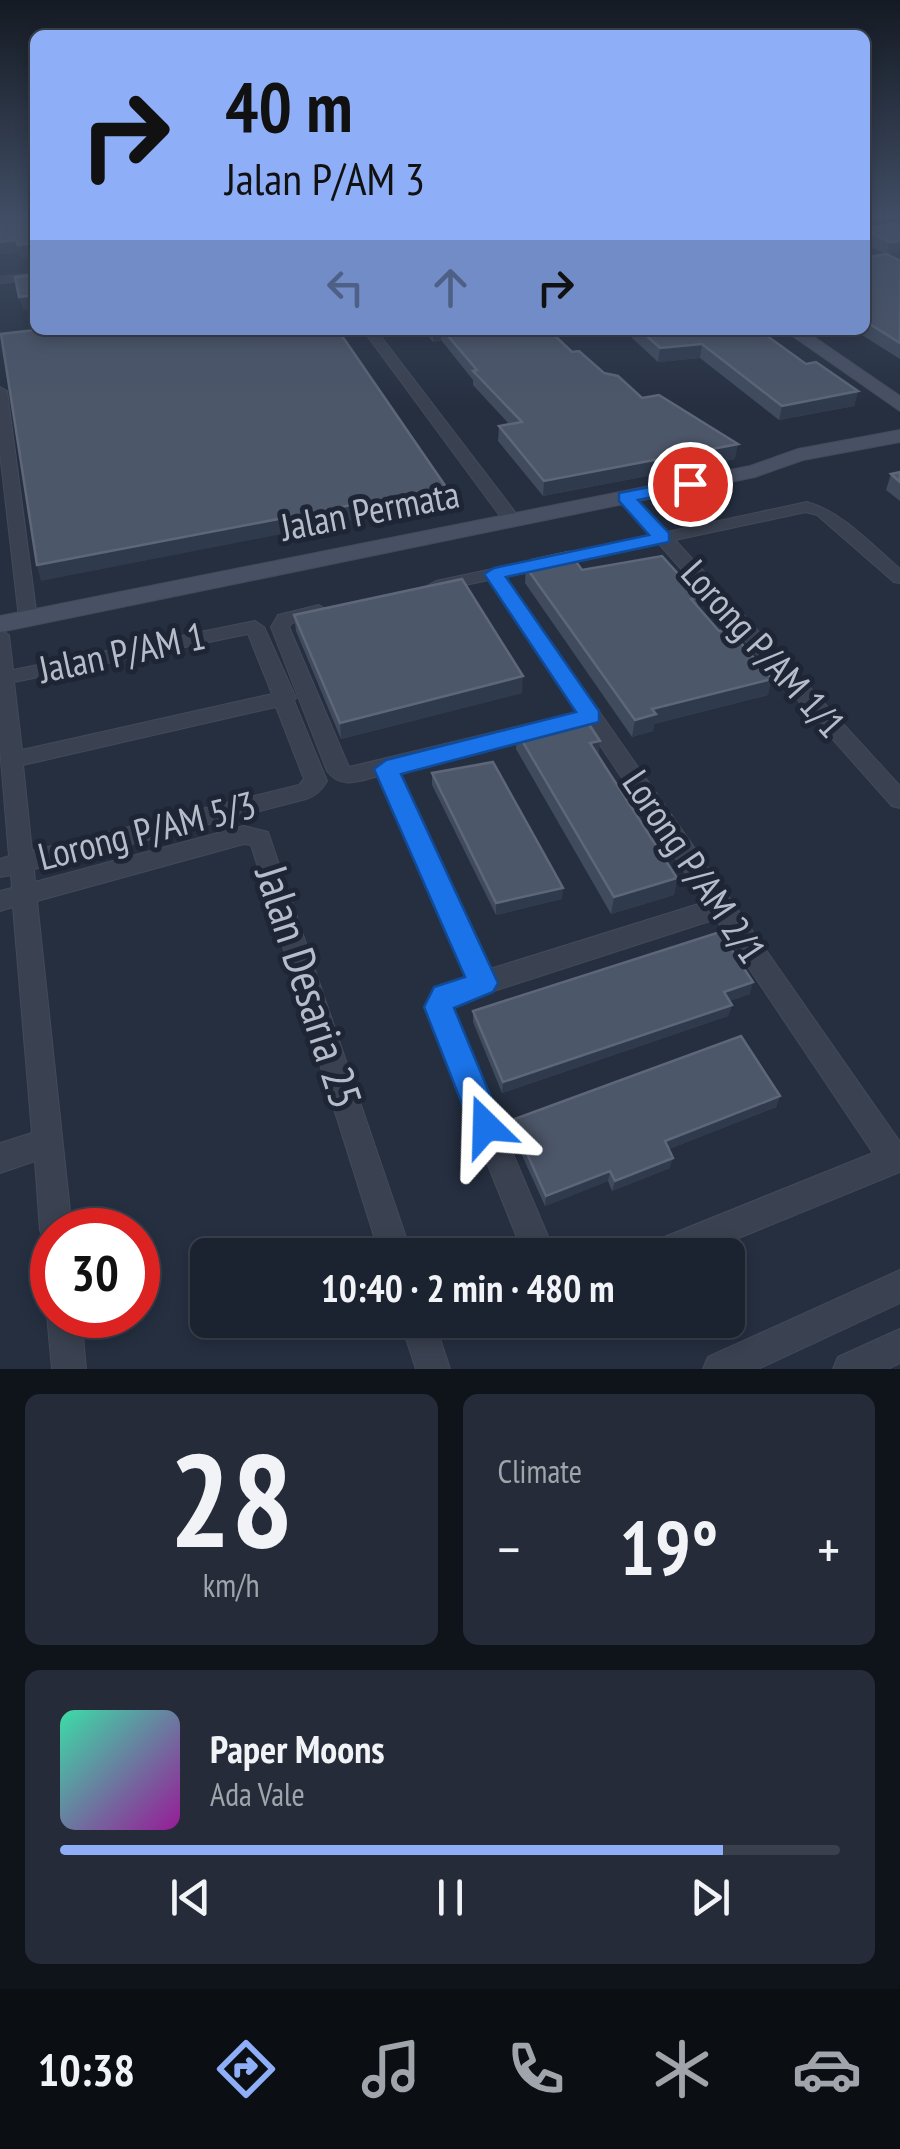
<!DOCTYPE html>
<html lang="en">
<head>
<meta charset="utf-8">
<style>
  :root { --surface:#1c2330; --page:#252b38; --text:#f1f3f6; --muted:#a0a4ab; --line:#3a404c; --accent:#8eaff8 }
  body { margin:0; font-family:"PT Sans Narrow",sans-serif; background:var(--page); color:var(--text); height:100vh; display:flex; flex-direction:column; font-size:38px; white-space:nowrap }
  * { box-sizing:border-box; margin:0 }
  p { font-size:32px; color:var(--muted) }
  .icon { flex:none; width:55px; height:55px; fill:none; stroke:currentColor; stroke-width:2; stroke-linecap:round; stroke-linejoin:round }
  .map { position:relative; height:1369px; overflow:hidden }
  .drawer { display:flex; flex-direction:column; gap:25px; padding:25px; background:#0f131a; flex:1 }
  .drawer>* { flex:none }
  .top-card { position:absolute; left:30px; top:30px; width:840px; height:305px; border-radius:15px; box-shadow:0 5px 15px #0003,0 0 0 2px var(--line); background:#8eaff8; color:#111; overflow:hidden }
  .speed { position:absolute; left:30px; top:1208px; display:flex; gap:20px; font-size:50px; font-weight:700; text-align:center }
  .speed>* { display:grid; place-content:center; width:130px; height:130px; border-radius:50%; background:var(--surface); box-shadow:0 5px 15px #0003,0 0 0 2px var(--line); line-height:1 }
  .speed .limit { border:15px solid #d22; background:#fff; color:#111 }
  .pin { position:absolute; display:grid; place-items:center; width:85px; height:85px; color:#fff; margin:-42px; border:5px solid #fff; border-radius:50%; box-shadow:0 2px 10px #0007 }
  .me { position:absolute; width:110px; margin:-55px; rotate:338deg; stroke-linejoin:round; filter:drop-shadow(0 0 8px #0008) }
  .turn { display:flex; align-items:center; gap:35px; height:210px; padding:0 30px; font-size:45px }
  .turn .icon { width:130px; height:130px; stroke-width:2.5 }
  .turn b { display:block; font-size:70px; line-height:85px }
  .lanes { display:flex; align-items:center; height:95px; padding:0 30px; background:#0003; justify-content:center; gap:50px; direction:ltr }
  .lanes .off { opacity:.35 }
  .big { font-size:75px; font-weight:700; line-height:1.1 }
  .drawer .tile { flex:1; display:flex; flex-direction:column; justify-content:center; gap:15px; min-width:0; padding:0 35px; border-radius:15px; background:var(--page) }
  .drawer .dial { align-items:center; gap:0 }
  .dial b { font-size:130px; line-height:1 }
  .song { display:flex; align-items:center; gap:30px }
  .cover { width:120px; height:120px; border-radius:15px; background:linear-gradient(135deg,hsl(160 70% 55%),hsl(300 70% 35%)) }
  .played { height:10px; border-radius:5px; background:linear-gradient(90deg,var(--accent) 85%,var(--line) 85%) }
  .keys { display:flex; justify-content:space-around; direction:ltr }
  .heat { display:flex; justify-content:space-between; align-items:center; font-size:55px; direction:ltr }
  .drawer .tiles { flex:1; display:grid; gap:25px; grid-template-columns:1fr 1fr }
  .tile:last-child { grid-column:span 2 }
  .trip { position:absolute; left:190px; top:1238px; width:555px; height:100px; border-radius:15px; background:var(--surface); box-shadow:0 5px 15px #0003,0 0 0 2px var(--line); font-weight:700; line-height:100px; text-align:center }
  .menu { display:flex; height:160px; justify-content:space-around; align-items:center; background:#0b0e13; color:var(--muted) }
  .menu .icon { width:70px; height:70px }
  .menu .active { color:var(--accent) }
  .menu b { font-size:45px; color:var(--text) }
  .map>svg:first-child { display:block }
</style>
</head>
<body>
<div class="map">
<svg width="900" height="1369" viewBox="0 0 900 1369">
  <rect width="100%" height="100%" fill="#252f40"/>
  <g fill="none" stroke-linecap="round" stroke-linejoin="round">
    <!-- street casing -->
    <g stroke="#434a59" stroke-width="2">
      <path id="street" d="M35 273V279L0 283V277Z
        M363 330H376L518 516V524H506Z
        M0 387 7 391 37 618 28 624 19 618 0 453Z
        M626 492 632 494 667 532 807 502C843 512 872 545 900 569V583L894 582 817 515 806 512 675 540 900 786V808L892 806 659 544 505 577 900 1142V1172L697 1255H642L647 1244 873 1153 716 919 460 1002 454 1007 453 1013 556 1255H524L427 1013C429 988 445 983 467 977L378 776C359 781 341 790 327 771L271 627 278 615 319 605 328 611 326 615 292 623 289 627 349 767 578 712 489 580 436 591 427 586 436 581 651 535 618 497ZM586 724 705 902 490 969 398 771Z
        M255 621 264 627 296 698 294 701 327 781C322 790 316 796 306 799L34 869 35 882 244 826 268 832 412 1255H380L251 845 244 844 37 901 72 1230H52V1244L45 1241 40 1230 35 1161 0 1173V1143L32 1133 13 907 0 911V891L12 888 11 875 0 877V859L9 856 0 748V629L9 635 13 670ZM248 634 272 694 22 750 14 682ZM276 707 304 779 299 785 32 851 23 765Z
        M900 1270V1303L758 1369H703L708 1357Z
        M52 1303V1315H81L86 1369H52L47 1315Z
        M400 1320H434L450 1369H416Z
        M900 1329V1363L888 1369H833L838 1357Z"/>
    </g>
    <!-- secondary casing -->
    <g stroke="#434a59" stroke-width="2">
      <path id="secondary" d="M784 330H804L900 396V411Z
        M900 430V442L803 460 755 477 0 632V616L750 466 798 449Z"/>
    </g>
    <!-- street -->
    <use href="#street" fill="#3a4150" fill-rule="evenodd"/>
    <!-- secondary -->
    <use href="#secondary" fill="#485063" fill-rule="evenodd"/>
  </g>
  <!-- wall -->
  <path fill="#404b5e" d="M900 223 888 254 900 261V359L854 330H865V257L885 254 865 243V228Z
    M424 330H549L572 352 735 459 543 496 498 441 499 426 509 424 473 385V380L441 340 433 342Z
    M633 330H759L806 364 858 391 854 406 779 420 700 358 658 362 632 338Z
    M900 472V501L886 490 891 474Z
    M526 567 582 570 699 597 697 606 768 695 654 724 653 731 632 737 525 583Z
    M294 615 522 693 341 739 296 631Z
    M517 732 600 741 598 756 677 878 674 895 611 914 516 749Z
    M432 773 562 899 496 915 432 785Z
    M750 994 729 1001 732 1005 728 1016 502 1093 473 1022V1011Z
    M780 1096 776 1107 669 1149 670 1168 612 1191 608 1181 545 1206 511 1131 512 1120Z"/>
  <!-- shaded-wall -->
  <path fill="#303a4d" d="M16 240 35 243V256L21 258 19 252 0 255V242Z
    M900 241V252L886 254 889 242Z
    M35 295V308L23 310 19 297Z
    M433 330H441V340L433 342Z
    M702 344 700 358 658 362 660 348Z
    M858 391 854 406 779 420 782 406Z
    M738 444 735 459 543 496 544 481Z
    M446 487V502L41 581 37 565Z
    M523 676 522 693 341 739 340 723Z
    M772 679 768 695 654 724 653 731 632 737 635 720 652 709Z
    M600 741 598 758 590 743Z
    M677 878 674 895 611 914 614 897Z
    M563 888 562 899 496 915V903Z
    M753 982 750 994 721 1004 724 992Z
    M732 1005 728 1016 502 1093 503 1082Z
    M780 1096 776 1107 662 1152 665 1141Z
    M673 1158 670 1168 612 1191 615 1181Z
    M610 1171 608 1181 545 1206 546 1196Z"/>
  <!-- building -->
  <path fill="#4d576a" stroke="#5d6779" stroke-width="2.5" d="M0 218H35V243L18 245 16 240 0 242Z
    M900 223V241L889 242 865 229V228Z
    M887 254 900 261V343L865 321V257Z
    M35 275V295L19 297 15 277Z
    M35 330H338L446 487 37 565 1 334Z
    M443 330H549L572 352 579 351 604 373 618 376 642 398 659 395 738 444 544 481 499 426 522 422 473 371 477 370Z
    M640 330H759L806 364 816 362 858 391 782 406 702 344 660 348Z
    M900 472V482L891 474Z
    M569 552 582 570 662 556 699 597 691 599 719 631 729 629 772 679 652 709 656 714 635 720 526 567 532 560Z
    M462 579 523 676 340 723 294 615Z
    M577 714 583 715 600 741 590 743 677 878 614 897 517 732Z
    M493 762 563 888 496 903 432 773Z
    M720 932 753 982 724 992 732 1005 503 1082 473 1011Z
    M741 1036 780 1096 665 1141 673 1158 615 1181 610 1171 546 1196 512 1120Z"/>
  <!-- sky -->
  <linearGradient id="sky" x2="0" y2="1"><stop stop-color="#141a23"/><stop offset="0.53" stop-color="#404d64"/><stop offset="1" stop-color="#404d64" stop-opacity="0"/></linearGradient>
  <rect width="900" height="409" fill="url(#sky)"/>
  <!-- route -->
  <path fill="#1a73e8" stroke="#114b97" stroke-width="2.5" d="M690 479 699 484 696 488 638 500 669 533V542L506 577 599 711V722L401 774 498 983 493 992 454 1008 503 1126 498 1137 486 1141 475 1137 424 1007 434 987 465 977 374 769 386 760 576 712 484 574 494 568 649 535 619 501V493Z"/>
  <g text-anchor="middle" stroke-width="10" stroke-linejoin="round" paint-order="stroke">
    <!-- street labels -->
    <g font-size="38" fill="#b6bcca" stroke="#1e2635">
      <text transform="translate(370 511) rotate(-11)" y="13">Jalan Permata</text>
      <text transform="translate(763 649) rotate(48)" y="13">Lorong P/AM 1/1</text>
      <text transform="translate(122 653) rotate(-12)" y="13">Jalan P/AM 1</text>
      <text transform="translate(147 831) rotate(-14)" y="13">Lorong P/AM 5/3</text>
      <text transform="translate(694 867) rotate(56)" y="13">Lorong P/AM 2/1</text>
    </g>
    <!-- near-street labels -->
    <g font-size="45" fill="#b6bcca" stroke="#1e2635">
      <text transform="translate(309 987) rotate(72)" y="16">Jalan Desaria 25</text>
    </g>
  </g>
</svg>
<div class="speed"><div class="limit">30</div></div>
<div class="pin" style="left:690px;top:484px;background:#d93025"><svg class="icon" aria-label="arrive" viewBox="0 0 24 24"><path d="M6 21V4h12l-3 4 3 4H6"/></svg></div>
<svg class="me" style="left:486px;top:1126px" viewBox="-20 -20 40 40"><path d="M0-17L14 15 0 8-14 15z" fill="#1a73e8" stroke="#fff" stroke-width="4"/></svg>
<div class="trip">10:40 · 2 min · 480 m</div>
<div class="top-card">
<div class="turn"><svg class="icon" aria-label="right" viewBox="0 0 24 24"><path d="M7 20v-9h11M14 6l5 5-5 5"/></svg><div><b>40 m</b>Jalan P/AM 3</div></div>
<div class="lanes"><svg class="icon off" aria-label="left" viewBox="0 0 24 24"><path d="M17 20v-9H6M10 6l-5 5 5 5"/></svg><svg class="icon off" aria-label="ahead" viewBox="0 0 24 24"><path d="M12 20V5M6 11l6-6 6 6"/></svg><svg class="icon" aria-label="right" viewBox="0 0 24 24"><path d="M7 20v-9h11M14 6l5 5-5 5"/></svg></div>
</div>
</div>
<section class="drawer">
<div class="tiles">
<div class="tile dial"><b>28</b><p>km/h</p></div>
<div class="tile"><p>Climate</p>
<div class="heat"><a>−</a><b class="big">19°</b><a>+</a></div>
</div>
<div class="tile">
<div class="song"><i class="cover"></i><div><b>Paper Moons</b><p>Ada Vale</p></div></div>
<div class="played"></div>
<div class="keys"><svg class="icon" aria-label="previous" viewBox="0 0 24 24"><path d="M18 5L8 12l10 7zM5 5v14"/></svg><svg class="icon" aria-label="pause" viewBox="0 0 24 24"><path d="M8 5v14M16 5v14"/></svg><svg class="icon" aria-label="next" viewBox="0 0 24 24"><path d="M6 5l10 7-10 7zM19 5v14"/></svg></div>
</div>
</div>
</section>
<nav class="menu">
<b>10:38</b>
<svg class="icon active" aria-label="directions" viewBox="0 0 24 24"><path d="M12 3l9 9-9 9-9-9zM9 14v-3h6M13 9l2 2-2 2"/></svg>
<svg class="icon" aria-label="music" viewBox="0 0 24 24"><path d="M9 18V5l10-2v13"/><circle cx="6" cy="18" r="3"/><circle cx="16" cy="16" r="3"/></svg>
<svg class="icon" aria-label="phone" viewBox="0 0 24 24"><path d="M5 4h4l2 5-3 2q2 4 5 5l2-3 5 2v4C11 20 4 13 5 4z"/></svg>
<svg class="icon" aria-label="climate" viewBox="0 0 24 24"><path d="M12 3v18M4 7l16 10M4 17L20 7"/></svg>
<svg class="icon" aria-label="car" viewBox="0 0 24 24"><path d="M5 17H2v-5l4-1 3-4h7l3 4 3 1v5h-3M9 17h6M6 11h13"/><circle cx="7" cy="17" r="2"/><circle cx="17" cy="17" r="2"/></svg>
</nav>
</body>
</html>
